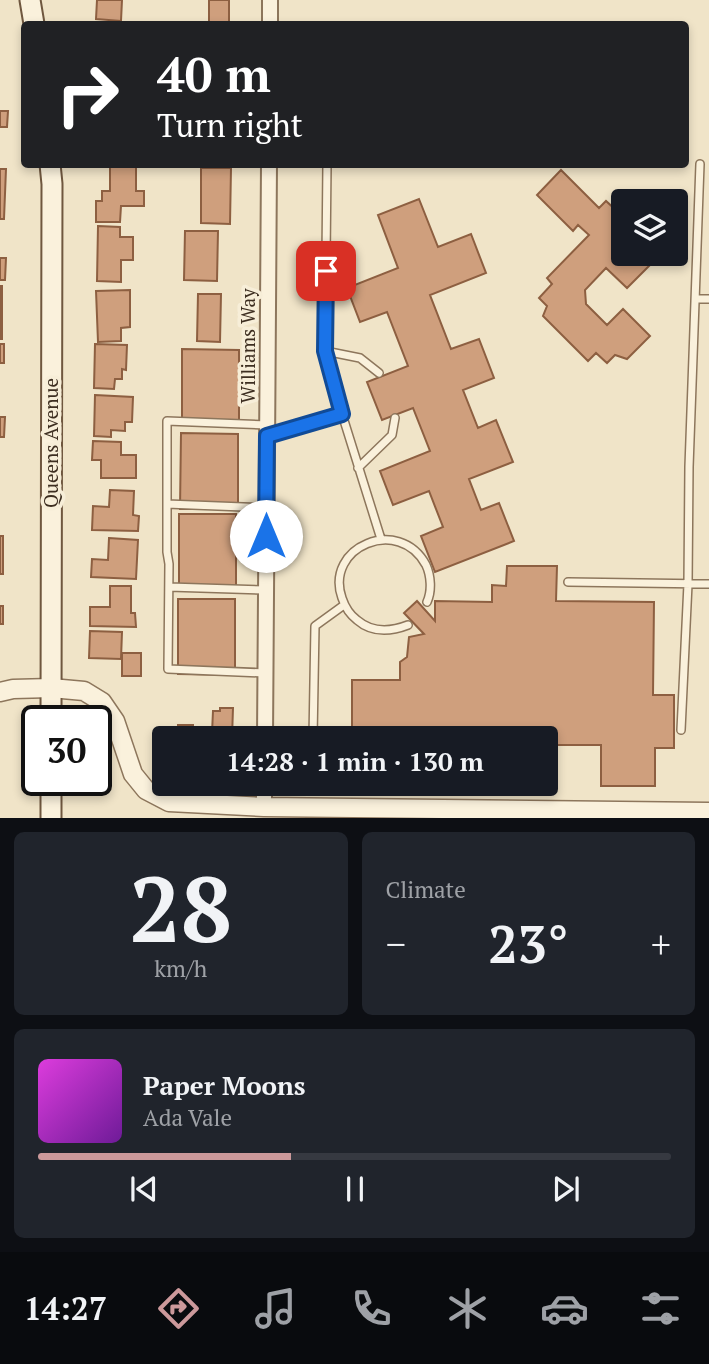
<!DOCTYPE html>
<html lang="en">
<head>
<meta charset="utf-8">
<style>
  :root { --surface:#171b24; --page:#20242c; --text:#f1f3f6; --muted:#9ea1a6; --line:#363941; --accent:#cc999b }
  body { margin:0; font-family:"PT Serif",serif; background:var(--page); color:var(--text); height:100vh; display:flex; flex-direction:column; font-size:26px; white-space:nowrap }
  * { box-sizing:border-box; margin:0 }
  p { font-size:23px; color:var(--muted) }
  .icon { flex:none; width:38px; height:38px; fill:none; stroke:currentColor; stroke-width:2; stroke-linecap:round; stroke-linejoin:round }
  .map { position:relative; height:818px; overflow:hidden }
  .sheet { display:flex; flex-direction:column; gap:14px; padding:14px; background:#0d0f14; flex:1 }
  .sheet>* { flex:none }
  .banner { position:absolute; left:21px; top:21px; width:668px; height:147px; border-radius:7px; box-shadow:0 4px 10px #0003; background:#202124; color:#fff; overflow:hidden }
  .controls { position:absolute; left:611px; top:189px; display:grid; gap:14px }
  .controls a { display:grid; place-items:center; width:77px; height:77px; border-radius:7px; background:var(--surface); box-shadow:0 4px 10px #0003; font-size:35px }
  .speed { position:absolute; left:21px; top:705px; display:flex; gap:14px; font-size:35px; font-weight:700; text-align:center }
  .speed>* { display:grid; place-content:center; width:91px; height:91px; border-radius:50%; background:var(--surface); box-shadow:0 4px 10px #0003; line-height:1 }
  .speed .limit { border:4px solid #111; border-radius:10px; background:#fff; color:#111 }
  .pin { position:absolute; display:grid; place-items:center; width:60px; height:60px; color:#fff; margin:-30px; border-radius:14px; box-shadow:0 4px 10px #0006 }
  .me { position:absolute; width:77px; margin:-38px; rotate:0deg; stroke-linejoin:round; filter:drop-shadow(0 0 5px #0008) }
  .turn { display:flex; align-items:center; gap:24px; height:147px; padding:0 21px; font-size:32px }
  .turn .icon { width:91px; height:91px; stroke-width:2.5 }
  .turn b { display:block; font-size:49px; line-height:60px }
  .big { font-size:52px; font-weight:600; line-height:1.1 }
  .sheet .tile { flex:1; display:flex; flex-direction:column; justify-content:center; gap:10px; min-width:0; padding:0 24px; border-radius:10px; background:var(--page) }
  .sheet .dial { align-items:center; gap:0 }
  .dial b { font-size:91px; line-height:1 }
  .song { display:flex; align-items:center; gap:21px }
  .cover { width:84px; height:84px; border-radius:10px; background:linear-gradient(135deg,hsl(300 70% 55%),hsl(280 70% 35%)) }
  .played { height:7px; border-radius:4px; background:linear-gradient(90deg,var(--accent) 40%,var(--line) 40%) }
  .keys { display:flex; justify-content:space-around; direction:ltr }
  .heat { display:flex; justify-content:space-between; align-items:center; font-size:38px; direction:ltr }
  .sheet .tiles { flex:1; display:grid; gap:14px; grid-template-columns:1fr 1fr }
  .tile:last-child { grid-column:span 2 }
  .trip { position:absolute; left:152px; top:726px; width:406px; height:70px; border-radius:7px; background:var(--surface); box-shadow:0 4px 10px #0003; font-weight:600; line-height:70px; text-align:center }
  .tab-bar { display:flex; height:112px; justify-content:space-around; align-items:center; background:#090b0e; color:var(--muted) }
  .tab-bar .icon { width:49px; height:49px }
  .tab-bar .selected { color:var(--accent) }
  .tab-bar b { font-size:32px; color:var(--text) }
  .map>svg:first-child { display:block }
</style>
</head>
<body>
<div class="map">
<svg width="709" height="818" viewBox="0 0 709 818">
  <rect width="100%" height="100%" fill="#f0e4c8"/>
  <!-- building -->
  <path fill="#cf9f7d" stroke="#8d5f41" stroke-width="2" d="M97 0H122L121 21 96 19Z
    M209 0H229V24H209Z
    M0 111H8L7 127H0Z
    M110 167H136V191H144V206H121L120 222H96V201H102V191H110Z
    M201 168H231L230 224 201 223Z
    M0 169H6L4 219H0Z
    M561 170 599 208 606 201 617 211 623 205V254H641L651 264 627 288 606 268 585 290 586 304 607 325 623 309 650 336 627 359 615 355 607 363 596 353 588 361 543 316 547 306 539 298 552 284 547 278 589 235 578 225 573 231 537 195Z
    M419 199 438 247 471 234 486 273 430 295 451 349 479 339 494 378 463 390 478 428 496 420 513 462 469 479 481 510 499 503 514 541 435 572 421 536 443 527 429 491 393 505 380 471 430 451 413 408 382 420 367 382 408 366 387 312 360 322 347 288 398 268 378 215Z
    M98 226 120 227V237H133V260H121V282L97 281Z
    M185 231H218L217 281 184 280Z
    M0 258H6L5 280H0Z
    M0 286H2V339H0Z
    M130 290V327L121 328V341L98 342 96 291Z
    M198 294H221L220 342 197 341Z
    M0 344H4V363H0Z
    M95 344 127 345 126 370 122 369V379H115L114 389 94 388Z
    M182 349 239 350V425H182Z
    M95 395 133 397 132 422H125V431L111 430V437L94 436Z
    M0 417H5L4 437H0Z
    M181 433 238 434V509H180Z
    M93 441 121 442V455H136V478H101V460H92Z
    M110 490 134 491 133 515 139 516 138 531 92 530 93 506 109 507Z
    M179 514H236V590L179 589Z
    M0 536H3V574H0Z
    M109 538 138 540 136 579 91 577 92 559 108 560Z
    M507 566H557L556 601 654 602 653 695H674V748H655V786H601V745H549V778H546V738H352V680H400V662L407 657 409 637 424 634 404 613 417 601 435 621V601L492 602V585L506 586Z
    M110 586H131V613H135L136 627 90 626V607H110Z
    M178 599H235V675L178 674Z
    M0 606H3V624H0Z
    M90 631 122 632 121 659 89 658Z
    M122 653H141V676H122Z
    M220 708H233L232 738H205V733H212L213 711H220Z
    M178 725H193V738H164V778V756H155V733H178Z
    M193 784H232L231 793H193Z"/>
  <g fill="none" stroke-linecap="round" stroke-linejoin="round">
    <!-- service casing -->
    <g stroke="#8d765c" stroke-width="10">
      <path id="service" d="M696 299H709
        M325 351 360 358 379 373
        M342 414 381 539
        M267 436 342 414 325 351 327 164
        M358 468 392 435 395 418
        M167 504 266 508
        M568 582 709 584
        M169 587 266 590
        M408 625C390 632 372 633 357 620 349 614 345 607 342 598 324 547 399 515 426 565 431 576 432 591 427 602
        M265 673 168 669 169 564 167 552V421L267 425
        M681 730 688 584 689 467 700 164
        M313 738 315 626 344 605"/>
    </g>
    <!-- minor casing -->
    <g stroke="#8d765c" stroke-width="18">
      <path id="minor" d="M270 24V0
        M265 738 269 164
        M264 807V784"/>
    </g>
    <!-- tertiary casing -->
    <g stroke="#8d765c" stroke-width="21">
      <path id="tertiary" d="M0 692 13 689 51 688 84 691 102 702 115 721 133 774 146 790 169 802 264 807 709 812"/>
    </g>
    <!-- secondary casing -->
    <g stroke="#6f573f" stroke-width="23">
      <path id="secondary" d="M30 0 34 24
        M50 164 52 184 51 721
        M51 780V818"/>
    </g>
    <!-- service -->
    <use href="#service" stroke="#faf1dc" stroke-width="7"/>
    <!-- minor -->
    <use href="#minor" stroke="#faf1dc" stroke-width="14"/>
    <!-- tertiary -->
    <use href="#tertiary" stroke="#faf1dc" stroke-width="18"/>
    <!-- secondary -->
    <use href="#secondary" stroke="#faf1dc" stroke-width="19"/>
  </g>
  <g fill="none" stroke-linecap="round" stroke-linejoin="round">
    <!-- route casing -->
    <g stroke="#114b97" stroke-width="18">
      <path id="route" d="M266 536 267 436 342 414 325 351 326 271"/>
    </g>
    <!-- route -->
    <use href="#route" stroke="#1a73e8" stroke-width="12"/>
  </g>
  <g text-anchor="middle" stroke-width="7" stroke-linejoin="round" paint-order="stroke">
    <!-- street labels -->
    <g font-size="19" fill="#3d2e20" stroke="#f7eed8">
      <text transform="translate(248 346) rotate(-90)" y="7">Williams Way</text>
      <text transform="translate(51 443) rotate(-90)" y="7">Queens Avenue</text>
    </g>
  </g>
</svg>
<div class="controls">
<a><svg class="icon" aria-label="layers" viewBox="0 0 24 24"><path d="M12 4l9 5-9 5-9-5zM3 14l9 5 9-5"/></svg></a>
</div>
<div class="speed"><div class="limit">30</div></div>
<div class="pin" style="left:326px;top:271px;background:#d93025"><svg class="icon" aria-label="arrive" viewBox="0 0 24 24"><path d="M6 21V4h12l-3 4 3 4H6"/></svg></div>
<svg class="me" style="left:266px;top:536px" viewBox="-20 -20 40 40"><circle r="19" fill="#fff"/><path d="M0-13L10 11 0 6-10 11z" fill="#1a73e8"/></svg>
<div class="trip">14:28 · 1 min · 130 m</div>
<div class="banner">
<div class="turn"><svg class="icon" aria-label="right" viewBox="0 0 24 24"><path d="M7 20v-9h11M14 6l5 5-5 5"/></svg><div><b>40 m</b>Turn right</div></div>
</div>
</div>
<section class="sheet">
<div class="tiles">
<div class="tile dial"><b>28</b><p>km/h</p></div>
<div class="tile"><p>Climate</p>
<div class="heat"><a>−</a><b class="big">23°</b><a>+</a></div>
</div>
<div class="tile">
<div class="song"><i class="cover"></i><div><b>Paper Moons</b><p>Ada Vale</p></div></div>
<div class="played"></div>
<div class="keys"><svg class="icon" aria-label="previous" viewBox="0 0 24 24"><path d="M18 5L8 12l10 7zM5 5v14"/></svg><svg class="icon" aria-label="pause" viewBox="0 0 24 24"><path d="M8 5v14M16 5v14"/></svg><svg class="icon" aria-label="next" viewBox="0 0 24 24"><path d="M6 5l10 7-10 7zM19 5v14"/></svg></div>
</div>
</div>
</section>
<nav class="tab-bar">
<b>14:27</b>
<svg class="icon selected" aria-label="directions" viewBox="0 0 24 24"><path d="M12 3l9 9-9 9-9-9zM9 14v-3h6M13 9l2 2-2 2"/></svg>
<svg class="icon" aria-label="music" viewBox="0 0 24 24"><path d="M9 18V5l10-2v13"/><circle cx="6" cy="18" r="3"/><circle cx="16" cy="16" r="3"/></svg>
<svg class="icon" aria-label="phone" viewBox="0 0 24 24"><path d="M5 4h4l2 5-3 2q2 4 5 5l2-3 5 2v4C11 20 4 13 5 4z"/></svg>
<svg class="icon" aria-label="climate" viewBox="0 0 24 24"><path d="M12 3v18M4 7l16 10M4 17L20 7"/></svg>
<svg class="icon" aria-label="car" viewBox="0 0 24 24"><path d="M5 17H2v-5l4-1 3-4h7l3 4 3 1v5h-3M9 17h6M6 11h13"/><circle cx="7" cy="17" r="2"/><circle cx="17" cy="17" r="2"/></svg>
<svg class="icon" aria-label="filters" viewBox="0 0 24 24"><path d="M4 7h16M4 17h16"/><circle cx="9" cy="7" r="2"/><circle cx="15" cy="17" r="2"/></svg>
</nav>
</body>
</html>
